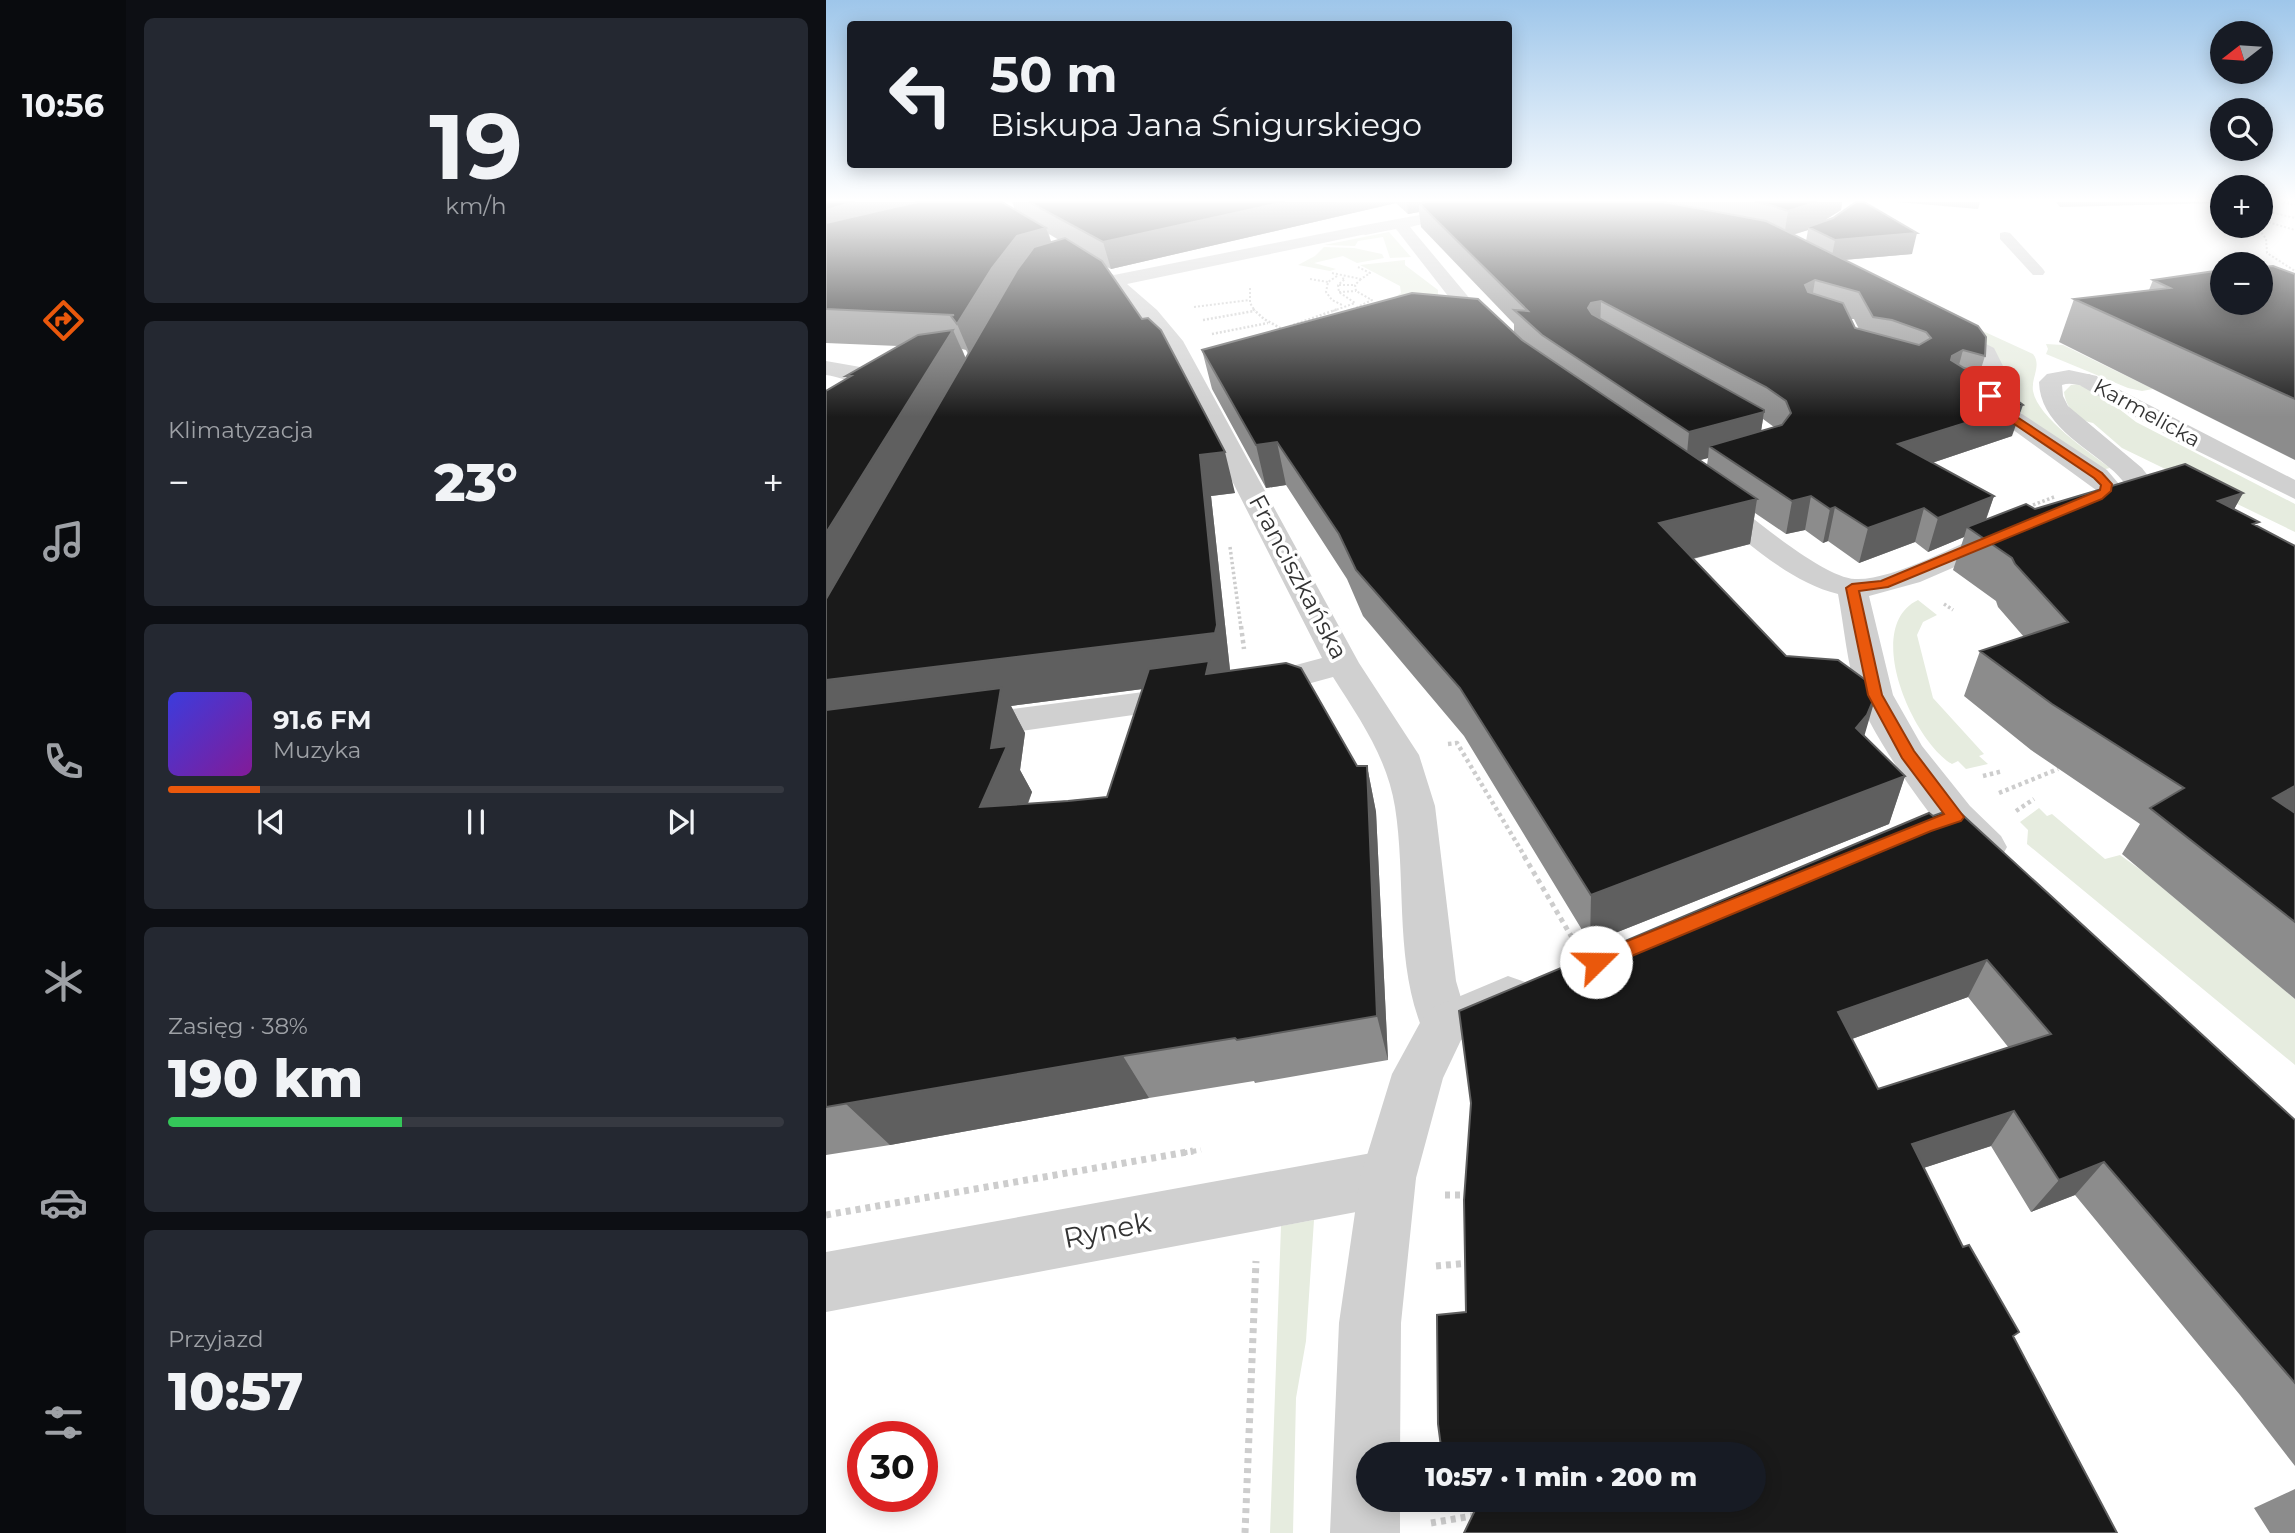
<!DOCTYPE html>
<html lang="pl">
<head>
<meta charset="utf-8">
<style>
  :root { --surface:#171b24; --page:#242831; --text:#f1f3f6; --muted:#9ea1a6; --line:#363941; --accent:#ea580c }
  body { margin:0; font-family:Montserrat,sans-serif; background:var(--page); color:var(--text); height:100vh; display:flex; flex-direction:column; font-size:26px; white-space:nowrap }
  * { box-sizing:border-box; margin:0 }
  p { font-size:23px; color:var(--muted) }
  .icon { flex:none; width:38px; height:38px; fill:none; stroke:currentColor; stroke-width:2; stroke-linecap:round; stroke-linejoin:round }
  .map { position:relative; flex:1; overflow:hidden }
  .details { display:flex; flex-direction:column; gap:18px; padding:18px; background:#0d0f14; width:700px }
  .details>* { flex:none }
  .guide { position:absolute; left:21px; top:21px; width:665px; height:147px; border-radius:7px; box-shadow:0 4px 18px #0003; background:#171b24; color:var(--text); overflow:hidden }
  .needle { width:46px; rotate:253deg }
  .tools { position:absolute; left:1384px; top:21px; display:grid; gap:14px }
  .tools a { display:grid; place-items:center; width:63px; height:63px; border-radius:50%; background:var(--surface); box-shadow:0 4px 18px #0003; font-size:35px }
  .speed { position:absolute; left:21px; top:1421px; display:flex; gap:14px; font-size:35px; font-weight:700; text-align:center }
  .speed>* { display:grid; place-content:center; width:91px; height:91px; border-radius:50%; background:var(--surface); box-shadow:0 4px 18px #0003; line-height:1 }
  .speed .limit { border:10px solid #d22; background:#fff; color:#111 }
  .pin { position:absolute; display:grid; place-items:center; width:60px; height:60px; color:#fff; margin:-30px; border-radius:14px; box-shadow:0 4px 10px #0006 }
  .me { position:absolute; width:77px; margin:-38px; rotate:68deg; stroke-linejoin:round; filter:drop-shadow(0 0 5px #0008) }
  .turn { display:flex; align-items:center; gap:24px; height:147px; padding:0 28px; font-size:32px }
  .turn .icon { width:91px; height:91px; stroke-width:2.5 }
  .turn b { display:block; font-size:49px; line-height:60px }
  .big { font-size:52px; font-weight:800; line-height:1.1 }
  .details .widget { flex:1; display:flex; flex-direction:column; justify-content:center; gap:10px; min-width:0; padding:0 24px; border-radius:10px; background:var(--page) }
  .details .dial { align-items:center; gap:0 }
  .dial b { font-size:91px; line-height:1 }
  .song { display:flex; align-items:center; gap:21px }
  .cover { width:84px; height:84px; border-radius:10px; background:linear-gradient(135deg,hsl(240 70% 55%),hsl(290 70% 35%)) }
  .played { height:7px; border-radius:4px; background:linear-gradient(90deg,var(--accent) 15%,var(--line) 15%) }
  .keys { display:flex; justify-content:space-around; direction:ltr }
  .heat { display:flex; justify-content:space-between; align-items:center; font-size:38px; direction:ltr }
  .charge { height:10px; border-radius:5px; background:linear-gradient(90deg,#34c759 38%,var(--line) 0) }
  .trip { position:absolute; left:530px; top:1442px; width:410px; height:70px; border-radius:35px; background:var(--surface); box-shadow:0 4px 18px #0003; font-weight:800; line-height:70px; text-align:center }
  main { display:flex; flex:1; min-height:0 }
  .dock { display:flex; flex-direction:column; width:126px; justify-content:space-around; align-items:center; background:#090b0e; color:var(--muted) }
  .dock .icon { width:49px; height:49px }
  .dock .active { color:var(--accent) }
  .dock b { font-size:32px; color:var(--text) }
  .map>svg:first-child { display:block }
</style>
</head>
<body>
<main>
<nav class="dock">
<b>10:56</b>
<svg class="icon active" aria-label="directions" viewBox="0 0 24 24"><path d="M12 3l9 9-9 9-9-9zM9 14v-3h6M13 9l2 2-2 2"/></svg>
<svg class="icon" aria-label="music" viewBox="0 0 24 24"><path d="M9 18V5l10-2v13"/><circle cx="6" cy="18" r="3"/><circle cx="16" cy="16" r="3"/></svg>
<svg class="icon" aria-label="phone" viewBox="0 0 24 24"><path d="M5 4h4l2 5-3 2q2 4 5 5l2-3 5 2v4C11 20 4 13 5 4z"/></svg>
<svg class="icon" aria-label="climate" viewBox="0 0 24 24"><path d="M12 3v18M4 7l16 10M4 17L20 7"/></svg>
<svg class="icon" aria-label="car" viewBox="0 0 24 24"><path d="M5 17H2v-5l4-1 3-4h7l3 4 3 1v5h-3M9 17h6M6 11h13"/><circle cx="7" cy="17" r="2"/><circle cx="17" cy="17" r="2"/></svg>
<svg class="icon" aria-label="filters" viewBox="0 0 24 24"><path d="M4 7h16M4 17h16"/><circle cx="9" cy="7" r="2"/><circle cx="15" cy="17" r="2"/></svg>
</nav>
<section class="details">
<div class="widget dial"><b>19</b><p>km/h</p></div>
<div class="widget"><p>Klimatyzacja</p>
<div class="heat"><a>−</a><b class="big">23°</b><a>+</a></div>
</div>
<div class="widget">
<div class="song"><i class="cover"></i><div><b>91.6 FM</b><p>Muzyka</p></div></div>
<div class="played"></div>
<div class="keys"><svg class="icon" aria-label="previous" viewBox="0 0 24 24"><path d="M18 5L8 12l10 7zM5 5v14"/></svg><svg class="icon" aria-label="pause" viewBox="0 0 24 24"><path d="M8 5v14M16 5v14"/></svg><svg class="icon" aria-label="next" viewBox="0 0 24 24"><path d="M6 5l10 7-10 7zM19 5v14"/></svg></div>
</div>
<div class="widget"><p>Zasięg · 38%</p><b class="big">190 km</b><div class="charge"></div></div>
<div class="widget"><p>Przyjazd</p><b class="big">10:57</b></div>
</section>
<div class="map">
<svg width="1469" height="1533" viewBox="0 0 1469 1533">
  <rect width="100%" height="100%" fill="#fff"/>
  <!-- green -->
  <path fill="#e6ecdf" d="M563 232 585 257 564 258 557 237 532 241 529 246 498 245Z
    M498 247 528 248 556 254 558 258 531 263 517 256 488 263 510 269 504 271 472 265 489 256Z
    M991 255 1207 354C1216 365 1205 378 1207 391 1212 418 1263 452 1284 468L1275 470C1249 451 1197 424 1182 396 1171 376 1184 368 1164 347Z
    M579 260V265L612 290V295L598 306 564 301 575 293 574 286 534 265Z
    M1220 344 1237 345 1327 389 1316 391 1302 388 1220 354 1222 349Z
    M1252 384 1270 391 1310 422 1469 504V532L1296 448 1267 423C1251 420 1240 408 1238 392L1245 385Z
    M1092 600 1111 615 1097 622 1091 635 1107 698 1158 754 1153 756 1162 764 1140 769 1132 761 1126 764C1087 741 1036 627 1092 600Z
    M1213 808 1221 816 1226 814 1279 859 1294 855 1319 873 1469 999V1065L1201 844 1202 830 1194 822Z
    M488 1220 480 1341 470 1398 467 1533H444L455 1226Z"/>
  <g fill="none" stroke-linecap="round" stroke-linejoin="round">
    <!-- path-far5 -->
    <path stroke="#cdcdcd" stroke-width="2" stroke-dasharray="2 2" stroke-linecap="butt" d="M1392 202 1396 207
      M1457 202 1469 205
      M1435 210 1469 218
      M1435 220 1469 230
      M1431 226 1440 239 1441 253 1469 271
      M506 273 535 279 544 273 532 267
      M511 276 502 282 500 292 506 300 516 305
      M484 279 502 282
      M513 285H529
      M424 288V303L429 311
      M513 292 530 291
      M368 307 423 300
      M507 311 529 303 513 292 512 285 519 279 516 278
      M523 311 546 300 530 291 529 285 535 279"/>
    <!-- path-far4 -->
    <path stroke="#cdcdcd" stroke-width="2.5" stroke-dasharray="2 2" stroke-linecap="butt" d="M427 309 438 319 458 330
      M518 313 526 309
      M377 320 428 311
      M456 329 512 309
      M386 334 442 323"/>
    <!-- path-far3 -->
    <path stroke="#cdcdcd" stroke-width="3.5" stroke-dasharray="2.5 2.5" stroke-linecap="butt" d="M1207 505 1228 497
      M404 547 415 628
      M1118 604 1127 610"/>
    <!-- path-far2 -->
    <path stroke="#cdcdcd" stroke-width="4.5" stroke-dasharray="3.5 3.5" stroke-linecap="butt" d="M415 626 418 649
      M622 744 631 743 699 857
      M1157 776 1177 771
      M1173 793 1232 769
      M1190 811 1208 799"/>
    <!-- path-far1 -->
    <path stroke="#cdcdcd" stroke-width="5" stroke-dasharray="4.5 4.5" stroke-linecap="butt" d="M698 856 751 946
      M357 1153 375 1150"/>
    <!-- path -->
    <path stroke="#cdcdcd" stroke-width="7" stroke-dasharray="5 5" stroke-linecap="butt" d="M619 1195H642
      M0 1215 367 1151
      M610 1266 643 1263
      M605 1523 652 1515
      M419 1533 430 1261"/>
    <!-- service -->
    <path fill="#d0d0d0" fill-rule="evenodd" d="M1179 232 1184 233 1217 269 1219 272 1217 275H1207L1174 239V233Z"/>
    <!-- pedestrian -->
    <path fill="#d0d0d0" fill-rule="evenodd" d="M539 225 547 230 545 233 301 284 331 310 357 341 533 663 593 755 609 806 630 981 643 1025 635 1040 618 1047 601 1040C567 968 581 883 569 807 561 757 533 718 507 677L427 699 415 696 409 688 415 680 496 658 336 343 295 298 238 259 241 255H253L288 275Z
      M1243 370 1271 376 1274 381 1271 386C1259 389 1248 381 1236 385L1237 396 1242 406 1316 468 1329 485 1326 491C1320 492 1315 494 1309 491 1301 488 1293 475 1285 469 1257 445 1214 423 1213 382L1221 374Z
      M364 686 377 689 382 697 377 705 139 739 126 736 121 727 126 718 139 715Z
      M562 1150 582 1158 590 1178 582 1198 562 1206 0 1312V1252Z"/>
    <!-- minor -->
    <path fill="#d0d0d0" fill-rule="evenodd" d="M599 214 607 219 605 222 584 227 650 306 675 331 678 335 675 339H661L636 314 570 229 539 235 531 230 539 225Z
      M1113 320 1168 348 1178 368 1176 394 1187 408 1281 470 1293 484 1290 490 1280 492 1270 490 1171 418 1152 395 1156 374 1152 358 1106 330 1103 326 1106 322Z
      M0 361 40 368 50 378 47 383C35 386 14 377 0 375Z
      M1263 374 1469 480V499L1353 442 1255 386 1252 381 1255 376Z
      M883 490 893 492C922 513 995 577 1029 579 1066 581 1135 543 1171 528L1181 525 1191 528 1195 534 1191 540 1094 582 1043 596 1067 695 1096 746 1144 806 1175 836 1181 847 1175 858C1164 862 1154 864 1144 857 1113 835 1043 731 1031 694 1021 663 1018 626 1012 594 959 581 915 535 873 504L869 498 873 492Z
      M682 976 699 982 706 997 699 1012 635 1040 617 1078 590 1178 575 1323 574 1454H542V1500H574V1533H504L513 1323 534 1178 566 1074 601 1010Z"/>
  </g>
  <!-- wall -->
  <path fill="#8c8c8c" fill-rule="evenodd" d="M0 202 189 210 186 202H1016L1015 210 997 221 1086 254 1018 260 1159 356 1154 372 1186 436 1106 463 1168 496 1160 520 1209 509 1417 493 1408 509 1431 526 1469 546V999L1296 854 1314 824 1205 750 1138 696 1154 651 1198 637 1172 607 1170 601 1127 570 1138 537 1102 552 1089 542 1033 563 1002 541 997 543 979 530 960 534 929 513 924 544 867 559 960 656 1079 776 1063 824 764 943 638 736 537 616 521 579 460 485 440 488 386 389 376 350 688 332V324L595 227 593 212 582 214 570 203 285 269 279 266 409 493 385 496 404 670 531 766H541L550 812 562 1060 429 1083 428 1081 323 1098 64 1145 0 1155V391L21 379 20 376 72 346 0 343ZM982 230 980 241 967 235ZM223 234 233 240 225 242ZM1025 319H1028L1033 329 1029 328ZM136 349 140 350 142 354 140 359ZM937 419 948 427 935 431ZM882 458 881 465 874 460ZM316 689 281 797 202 804 206 792 194 770 199 733 185 706Z
    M1071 202H1154L1152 209Z
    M1230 202H1396V203L1234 207Z
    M1438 267 1469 274V460L1233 342 1248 299 1323 290 1327 280Z
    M1103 813 1469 1120V1466L1414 1395 1249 1195 1205 1212 1165 1146 1097 1168 928 1500 640 1312 645 1103ZM1142 997 1183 1048 1052 1089 1026 1039Z
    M1469 1489V1533H1444L1428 1508Z"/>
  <!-- shaded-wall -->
  <path fill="#5f5f5f" d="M29 202H149L0 243V210Z
    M459 202 570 203 285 269 277 242Z
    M581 202H648L593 203V212L582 214Z
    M991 202H1016L1015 210 985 229 982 227V230L958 237 962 211Z
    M220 228 231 258 146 359 131 324 166 268 191 236Z
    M1091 233 1086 254 1005 261 1009 240Z
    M989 280 985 306 979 285Z
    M775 301 774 329 762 308 765 303Z
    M127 330 143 366 0 623V533Z
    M1137 350 1129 380 1118 386 1126 356Z
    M1197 405 1186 436 1064 477 1072 444Z
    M938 412 933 444 883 446 882 458 860 464 863 432Z
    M451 442 460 485 440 488 430 445Z
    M399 452 409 493 385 496 404 670 403 678 185 706 199 733 194 770 206 792 182 853 0 729V680L374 455Z
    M1417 493 1394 535 1392 501Z
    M985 496 979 530 960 534 966 501Z
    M1168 496 1156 530 1141 527 1138 537 1102 552 1112 518Z
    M931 499 924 544 829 568 833 523Z
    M1009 507 1002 541 997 543 1004 509Z
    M1098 508 1089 542 1033 563 1042 528Z
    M1052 689 1038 737 1030 728Z
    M541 766 550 812 562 1060 551 1016Z
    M1079 776 1063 824 764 943 765 895Z
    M1469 786V813L1447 798Z
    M1161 960 1142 997 998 1049 1012 1012Z
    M297 1056 323 1098 64 1145 20 1104Z
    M1188 1111 1165 1146 1067 1178 1086 1144Z
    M1278 1162 1249 1195 1205 1212 1233 1180Z"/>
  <!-- building -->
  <path fill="#1a1a1a" stroke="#5f5f5f" stroke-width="2" fill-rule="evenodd" d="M0 202H29L0 210Z
    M91 202H176L220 228 191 236 166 268 131 324 125 316 128 315 0 309V223Z
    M203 202H459L277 242Z
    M600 202H838L940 221 1152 326 1160 337 1159 356 1137 350 1126 356 1125 360 1138 368 1160 374V383L1181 393 1197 405 1072 444 1168 496 1112 518 1098 508 1042 528 1009 507 1004 509 985 496 966 501 883 446 956 425 965 413 960 401 940 387 775 301 765 303 762 308 766 314 938 410V412L863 432 716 335 688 310 702 311 593 203ZM989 280 1033 292 1047 317 1066 320 1100 332 1105 338 1093 345 1029 328 1017 303 982 292 979 285Z
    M929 202H991L962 211 947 206Z
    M1030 202H1038L1091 233 1009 240 982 227 1007 218Z
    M239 238 276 261 316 319 322 318 335 330 399 452 374 455 391 625 389 633 0 680V599L191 270 208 247Z
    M1435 266 1438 267 1447 266 1469 274V399L1248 299 1344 288 1327 280 1396 270V303H1435Z
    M586 293 652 299 696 340 931 499 833 523 960 656 1012 660 1052 689 1041 715 1030 728 1079 776 765 895 634 688 530 570 513 534 451 442 430 445 376 350Z
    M127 330 0 533V391L25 376H20L92 335Z
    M1359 464 1417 493 1392 501 1433 522 1427 524 1469 546V786L1447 798 1469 813V922L1324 808 1358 788 1226 704 1154 651 1242 622 1189 564 1186 558 1141 527 1200 504 1209 509Z
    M383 661 380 674 460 663 475 668 531 766H541L551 1016 411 1040 409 1038 297 1056 0 1107V710L175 688 165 748 181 746 154 807 242 801 281 797 323 669Z
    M1129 808 1469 1120V1383L1278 1162 1233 1180 1188 1111 1086 1144 1137 1247 1143 1245 1193 1332 1187 1336 1291 1533H638L654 1500H928V1454H616L612 1424 611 1315 640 1312 638 1200 645 1103 633 1011 1103 813 1107 816ZM1161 960 1225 1034 1052 1089 1012 1012Z"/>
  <!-- sky -->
  <linearGradient id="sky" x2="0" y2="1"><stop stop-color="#9ec6ea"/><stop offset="0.48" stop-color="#fff"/><stop offset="1" stop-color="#fff" stop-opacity="0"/></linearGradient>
  <rect width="1469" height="417" fill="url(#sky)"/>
  <!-- route -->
  <path fill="#ea580c" stroke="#983908" stroke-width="2" d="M1161 393H1167L1182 411 1276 473 1286 484 1285 491 1276 499 1062 587 1033 591 1056 695 1088 751 1135 813 1138 817 1135 821 1105 831 777 968 770 970 764 968 761 962 764 956 1118 814 1076 758 1042 695 1020 588 1026 584 1055 581 1274 490 1275 485 1268 478 1175 415 1159 396Z"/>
  <g text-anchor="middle" stroke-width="7" stroke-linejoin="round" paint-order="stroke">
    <!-- far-street labels -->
    <g font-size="21" fill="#333" stroke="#fff">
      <text transform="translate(1321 413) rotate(29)" y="7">Karmelicka</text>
    </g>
    <!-- street labels -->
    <g font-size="24" fill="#333" stroke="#fff">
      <text transform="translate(472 577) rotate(62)" y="8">Franciszkańska</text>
    </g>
    <!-- near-street labels -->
    <g font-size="28" fill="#333" stroke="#fff">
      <text transform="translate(281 1230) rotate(-11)" y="10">Rynek</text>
    </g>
  </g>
</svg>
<div class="tools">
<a><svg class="needle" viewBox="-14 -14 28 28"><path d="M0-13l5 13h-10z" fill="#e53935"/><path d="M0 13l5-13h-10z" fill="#9ea1a6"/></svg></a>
<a><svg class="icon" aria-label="search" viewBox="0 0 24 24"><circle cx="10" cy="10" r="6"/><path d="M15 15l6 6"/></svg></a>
<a>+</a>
<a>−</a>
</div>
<div class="speed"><div class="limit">30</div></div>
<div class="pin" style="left:1164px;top:396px;background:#d93025"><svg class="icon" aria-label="arrive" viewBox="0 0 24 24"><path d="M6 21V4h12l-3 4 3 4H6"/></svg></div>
<svg class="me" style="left:770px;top:962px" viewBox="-20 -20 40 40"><circle r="19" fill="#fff"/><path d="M0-13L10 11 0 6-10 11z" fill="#ea580c"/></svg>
<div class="trip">10:57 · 1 min · 200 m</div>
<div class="guide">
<div class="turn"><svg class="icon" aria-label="left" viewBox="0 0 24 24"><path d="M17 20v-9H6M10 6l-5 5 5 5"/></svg><div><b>50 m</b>Biskupa Jana Śnigurskiego</div></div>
</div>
</div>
</main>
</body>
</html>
